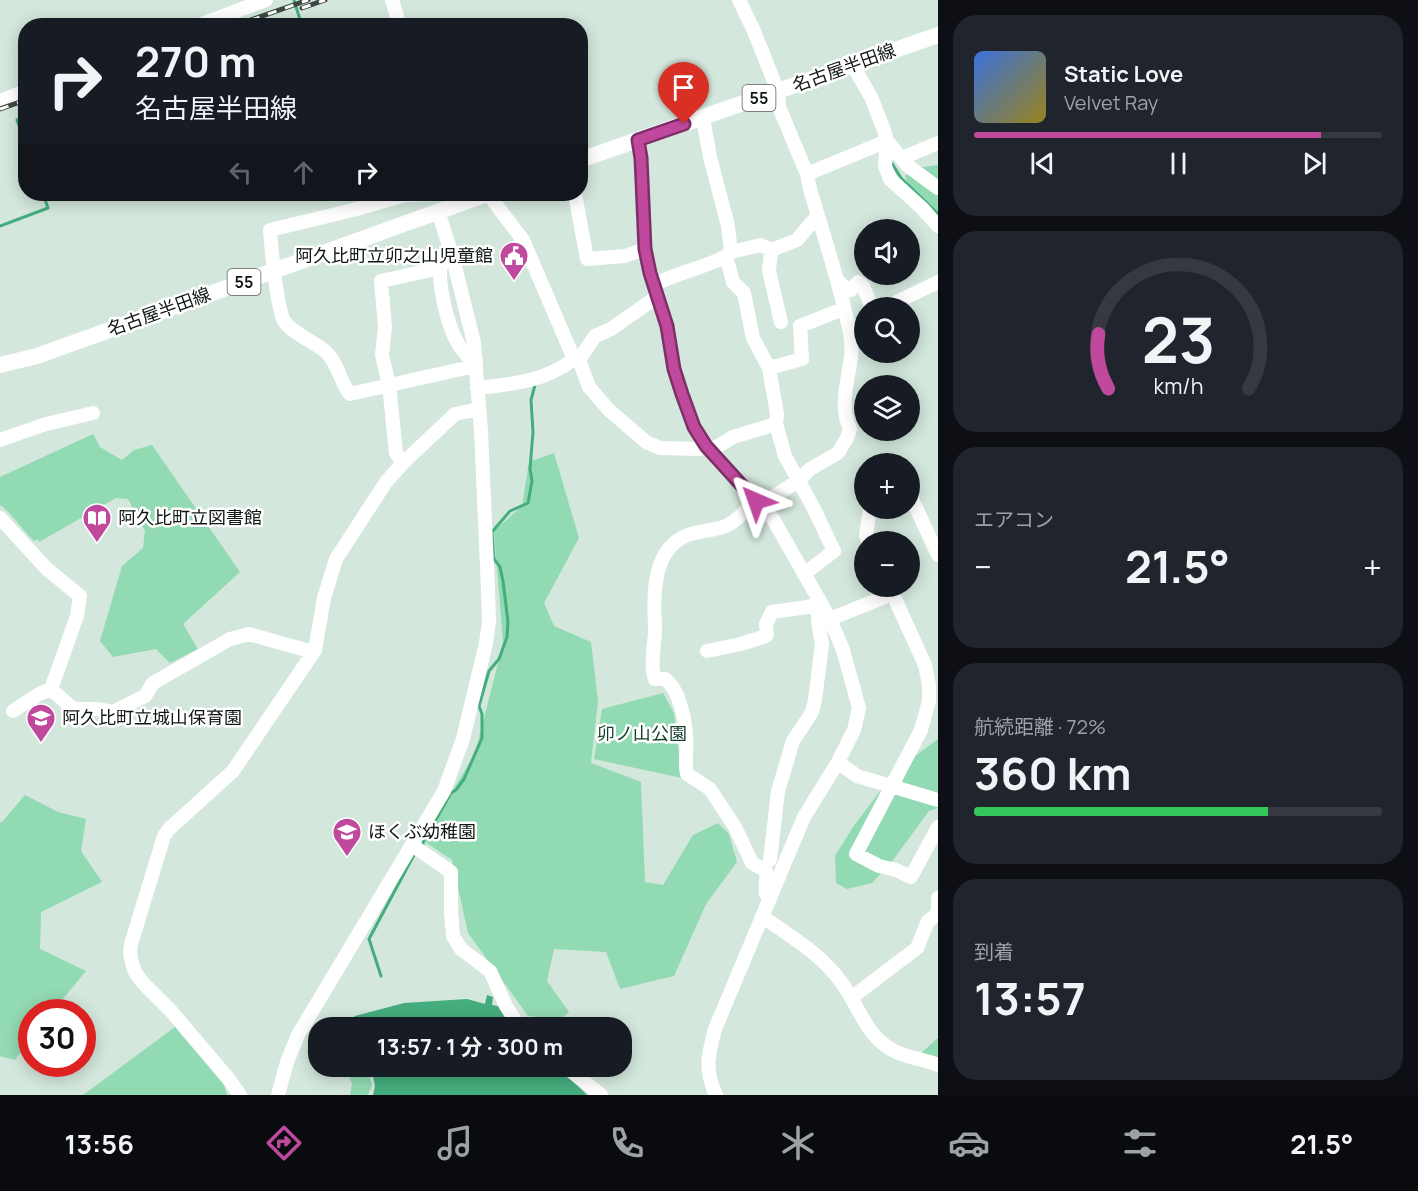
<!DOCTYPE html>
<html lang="ja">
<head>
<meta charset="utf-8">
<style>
  :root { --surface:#171b24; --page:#20242c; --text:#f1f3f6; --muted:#9ea1a6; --line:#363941; --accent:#c0499e }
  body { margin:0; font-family:Manrope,"Noto Sans JP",sans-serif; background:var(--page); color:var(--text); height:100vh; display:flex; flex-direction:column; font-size:22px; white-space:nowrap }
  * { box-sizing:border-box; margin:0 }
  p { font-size:20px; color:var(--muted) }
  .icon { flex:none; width:33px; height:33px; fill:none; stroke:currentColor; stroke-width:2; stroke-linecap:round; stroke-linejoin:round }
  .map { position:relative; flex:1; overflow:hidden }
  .details { display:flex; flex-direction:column; gap:15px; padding:15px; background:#0d0f14; width:480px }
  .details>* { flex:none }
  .banner { position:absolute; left:18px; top:18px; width:570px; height:183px; border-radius:24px; box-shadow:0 3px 15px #0003; background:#171b24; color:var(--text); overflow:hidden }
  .controls { position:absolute; left:854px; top:219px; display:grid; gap:12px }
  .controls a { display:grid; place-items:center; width:66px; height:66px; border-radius:50%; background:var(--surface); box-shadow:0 3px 15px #0003; font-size:30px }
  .speed { position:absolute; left:18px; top:999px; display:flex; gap:12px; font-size:30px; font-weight:700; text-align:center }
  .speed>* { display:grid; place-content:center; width:78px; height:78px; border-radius:50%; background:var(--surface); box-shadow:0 3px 15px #0003; line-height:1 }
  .speed .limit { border:9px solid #d22; background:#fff; color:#111 }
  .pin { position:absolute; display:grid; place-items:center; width:51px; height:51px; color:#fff; margin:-62px -26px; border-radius:50% 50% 50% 0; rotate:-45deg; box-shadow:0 0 6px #0007 }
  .pin .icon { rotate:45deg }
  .me { position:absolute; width:66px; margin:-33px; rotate:317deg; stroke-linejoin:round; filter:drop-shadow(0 0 4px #0008) }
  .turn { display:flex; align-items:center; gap:21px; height:126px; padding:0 18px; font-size:27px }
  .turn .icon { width:78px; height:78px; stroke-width:2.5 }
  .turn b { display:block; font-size:42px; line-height:51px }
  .lanes { display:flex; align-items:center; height:57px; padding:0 18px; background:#0003; justify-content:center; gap:30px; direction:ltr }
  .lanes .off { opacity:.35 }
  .big { font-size:45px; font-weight:700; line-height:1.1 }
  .details .tile { flex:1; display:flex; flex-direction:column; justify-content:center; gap:9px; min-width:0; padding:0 21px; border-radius:24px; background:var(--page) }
  .details .dial { align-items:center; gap:0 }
  .dial svg { height:156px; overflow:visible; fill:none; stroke:var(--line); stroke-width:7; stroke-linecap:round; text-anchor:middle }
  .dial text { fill:var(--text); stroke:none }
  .song { display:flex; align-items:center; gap:18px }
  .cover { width:72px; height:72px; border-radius:9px; background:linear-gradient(135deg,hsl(220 70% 55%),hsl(50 70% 35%)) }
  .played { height:6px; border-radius:3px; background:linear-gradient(90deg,var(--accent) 85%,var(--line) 85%) }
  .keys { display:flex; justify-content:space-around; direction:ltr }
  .heat { display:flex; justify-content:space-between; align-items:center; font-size:33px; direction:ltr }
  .charge { height:9px; border-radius:4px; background:linear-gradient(90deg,#34c759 72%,var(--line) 0) }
  .trip { position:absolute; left:308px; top:1017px; width:324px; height:60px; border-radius:24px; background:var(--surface); box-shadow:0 3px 15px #0003; font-weight:700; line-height:60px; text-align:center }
  .tabs { display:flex; height:96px; justify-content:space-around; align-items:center; background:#090b0e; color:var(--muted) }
  .tabs .icon { width:42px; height:42px }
  .tabs .current { color:var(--accent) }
  .tabs b { font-size:27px; color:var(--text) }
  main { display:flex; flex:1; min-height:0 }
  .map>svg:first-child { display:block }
</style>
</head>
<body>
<main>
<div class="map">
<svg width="938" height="1095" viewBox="0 0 938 1095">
  <rect width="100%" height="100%" fill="#d3e7dc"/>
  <!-- green -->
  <path fill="#92dab3" d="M938 165V217L912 192 905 176 916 168Z
    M93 434 100 447 122 460 134 450 152 445 240 572 183 624 198 649 170 663 156 649 113 657 100 641 122 566 143 548 145 531 128 499 116 498 39 542 38 539 34 541C25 533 8 509 0 505V477Z
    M554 453 579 538 544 603 554 626 591 642 598 701 591 763 641 782 645 882 663 885 693 835 718 823 729 834 737 862 706 904 674 976 620 989 606 952 554 949 547 981 569 1012 560 1019 528 1016 468 933 452 860 422 840 475 754 503 643 494 531 522 506 529 462Z
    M663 693 674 713 682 778 594 759 602 709Z
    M938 739V808L929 811 893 860 872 883 847 889 836 883 835 856 853 827 896 770Z
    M25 795 58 812 86 819 81 851 102 882 41 912 40 949 86 971 52 1012H32L31 1039 15 1060 0 1056V822H2Z
    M175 1027 224 1085 227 1095H83Z
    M938 1038V1060L921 1053Z
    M346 1067H367L372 1085 368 1095H350L352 1084Z"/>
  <!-- water -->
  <path fill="#45ad7d" d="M487 995 493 997 492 1005 498 1006 512 1027 338 1028 355 1016 404 1003 467 999 485 1004Z
    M508 1067 512 1071C518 1071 520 1068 525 1066 551 1061 570 1078 587 1095H373L375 1086 371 1067Z"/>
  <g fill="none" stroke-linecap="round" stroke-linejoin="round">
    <!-- stream -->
    <path stroke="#45ad7d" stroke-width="3" d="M294 0 302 26
      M26 117 17 120 26 145
      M891 162 901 178 938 214
      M0 226 48 208 43 194
      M423 847V842L451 793 456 790 464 779 482 738V714L479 706 489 671 499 659 507 637 508 622 503 581 500 567 494 559 492 532 510 511 528 503 532 481 530 469 533 432 531 400 535 385
      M381 976 369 939 415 853"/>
    <!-- minor -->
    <path stroke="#fff" stroke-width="14" d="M392 0 400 26
      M739 0 753 29 778 91 779 107 807 174 810 189C824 237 840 284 850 333 857 366 835 397 850 429L847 438 838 453 810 469 798 481 773 497 762 508
      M196 26 266 0
      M852 64 871 97 884 130 887 141 885 166 890 179 923 209 938 226
      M0 101 26 91
      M703 118 710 157 728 226 731 252 726 256
      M638 140 641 158 645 249 650 273 667 326 674 369 694 427 710 451 773 519 830 619 843 650 859 708 854 730 838 762 804 817 715 1029C708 1055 704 1069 716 1095
      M887 141 908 166 938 188
      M902 158 938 143
      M807 174 887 141
      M443 194 405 195 353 210 270 230C272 256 274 282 280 308 281 311 282 318 284 321 293 335 317 342 328 354 339 366 340 382 350 394L466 368 476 367
      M488 194 523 240 574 359 579 360
      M575 194 587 259 625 256 645 249
      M731 252 761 245 771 250
      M440 268C439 292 451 352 476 361
      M838 281 847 289 851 290 858 282 863 286 872 308
      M654 285C677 272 703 269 726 256L733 282 744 293 753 338 769 368 777 414 776 424 733 437 710 451
      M658 296 611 329 595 336 579 360 589 387 596 395 609 410 646 442 660 448 699 449 706 446
      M884 308 938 282
      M781 322 769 271 771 250 797 240 813 221 818 217
      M769 368 802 359 800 326 843 309
      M477 388C513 384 544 382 574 359
      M776 424 785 456 813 507 834 551 804 574
      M0 440 46 424 93 413
      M403 463 396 453 389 385 382 355 385 327 381 281 440 268 447 257 452 255
      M909 493 938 555
      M756 501C747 509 739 519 728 525 716 531 701 530 688 535 653 548 653 593 655 624 656 641 649 663 655 679H665C679 689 685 718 686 736 688 748 684 761 687 774L710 789 735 827 752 863 766 871C767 879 765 887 766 894L769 896
      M0 518 47 569 80 596 77 616 51 689 71 707 78 709H99L113 712 145 696 153 683 230 639 249 634 313 652
      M868 542 866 536 870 508
      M889 586 925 665 929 685V701L921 730 856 854 879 866 896 870 911 877 938 827
      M830 619 892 594
      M707 651 741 644 766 636 767 634 766 624 772 612 808 607 820 603
      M13 711 39 694 51 689
      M838 762 857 776 938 800
      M412 845 451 872V912L453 936 461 949 490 971 506 1006 520 1028
      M770 860 778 791 793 741 812 712 815 700 822 644 818 621V604
      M938 898V914
      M763 917C790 936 821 954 841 982 859 1005 865 1036 894 1051 907 1058 924 1059 938 1065
      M851 998 917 948 928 921 938 914
      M565 1066 601 1095
      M240 1095 228 1078 171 1011 143 983 135 972 132 963 130 953 131 944 164 836 169 829 233 771 315 650 324 598 336 559 386 482 403 463 455 414 479 409
      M278 1095 287 1062 298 1035 444 791 463 739 486 643 489 622 488 589 481 431 474 343 452 255 438 211"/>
    <!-- major -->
    <path stroke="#fff" stroke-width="16" d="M580 160 938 35
      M0 365 37 356 487 194"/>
    <!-- rail casing -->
    <g stroke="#3d4741" stroke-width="5">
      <path id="rail" d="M302 8 325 0
        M234 26 308 0
        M0 109 26 100"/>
    </g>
    <!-- rail -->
    <use href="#rail" stroke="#fff" stroke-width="3" stroke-dasharray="9" stroke-linecap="butt"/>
  </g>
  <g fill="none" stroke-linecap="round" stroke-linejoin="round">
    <!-- route casing -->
    <g stroke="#7d2f67" stroke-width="15">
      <path id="route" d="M684 124 638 140 641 158 645 249 650 273 667 326 674 369 682 394 694 427 706 446 756 501"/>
    </g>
    <!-- route -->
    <use href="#route" stroke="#c0499e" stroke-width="10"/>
  </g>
  <!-- icons -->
  <defs>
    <g id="civic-pin" transform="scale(1.5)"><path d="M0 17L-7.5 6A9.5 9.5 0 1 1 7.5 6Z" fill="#c0499e" stroke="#fff"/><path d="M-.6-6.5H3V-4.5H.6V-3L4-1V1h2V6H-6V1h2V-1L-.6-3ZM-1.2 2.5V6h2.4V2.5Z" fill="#fff"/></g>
    <g id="library-pin" transform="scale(1.5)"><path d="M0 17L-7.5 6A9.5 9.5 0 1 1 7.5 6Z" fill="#c0499e" stroke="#fff"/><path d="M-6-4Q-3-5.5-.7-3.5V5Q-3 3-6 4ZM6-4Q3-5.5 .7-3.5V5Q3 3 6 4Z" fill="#fff"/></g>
    <g id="school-pin" transform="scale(1.5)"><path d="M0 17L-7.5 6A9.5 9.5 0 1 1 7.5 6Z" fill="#c0499e" stroke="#fff"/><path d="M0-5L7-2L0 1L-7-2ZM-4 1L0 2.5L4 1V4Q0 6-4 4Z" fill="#fff"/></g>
  </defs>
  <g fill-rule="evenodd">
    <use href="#civic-pin" x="514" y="256"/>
    <use href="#library-pin" x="97" y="518"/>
    <use href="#school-pin" x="41" y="718"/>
    <use href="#school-pin" x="347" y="832"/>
  </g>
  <g text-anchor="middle" stroke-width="5" stroke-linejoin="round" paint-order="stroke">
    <!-- shield labels -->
    <g fill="#fff" stroke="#585d5a" stroke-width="1.5">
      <rect x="742.5" y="85" width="33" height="26" rx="4.5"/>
      <rect x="227.5" y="269" width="33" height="26" rx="4.5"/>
    </g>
    <g font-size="16" font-weight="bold" fill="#101713">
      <text x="759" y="104">55</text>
      <text x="244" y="288">55</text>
    </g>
    <!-- street labels -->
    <g font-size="18" fill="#101713" stroke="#fff">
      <text transform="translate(844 68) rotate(-20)" y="6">名古屋半田線</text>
      <text transform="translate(159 312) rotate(-20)" y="6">名古屋半田線</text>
    </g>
    <!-- poi labels -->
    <g font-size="18" fill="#101713" stroke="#fff" text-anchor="start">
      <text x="493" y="262" text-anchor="end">阿久比町立卯之山児童館</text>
      <text x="118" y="524">阿久比町立図書館</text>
      <text x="62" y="724">阿久比町立城山保育園</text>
      <text x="368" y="838">ほくぶ幼稚園</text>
    </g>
    <!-- park labels -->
    <g font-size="18" fill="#123e2a" stroke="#fff">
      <text x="642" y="740">卯ノ山公園</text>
    </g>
  </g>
</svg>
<div class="controls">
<a><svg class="icon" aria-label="sound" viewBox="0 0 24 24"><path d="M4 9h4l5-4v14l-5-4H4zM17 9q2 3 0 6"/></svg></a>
<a><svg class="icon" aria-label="search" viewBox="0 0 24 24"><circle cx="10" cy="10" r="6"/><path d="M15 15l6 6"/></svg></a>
<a><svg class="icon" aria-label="layers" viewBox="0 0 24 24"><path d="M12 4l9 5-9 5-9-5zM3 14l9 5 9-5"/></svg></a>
<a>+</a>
<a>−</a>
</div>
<div class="speed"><div class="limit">30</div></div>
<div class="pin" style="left:684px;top:124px;background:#d93025"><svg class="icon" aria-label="arrive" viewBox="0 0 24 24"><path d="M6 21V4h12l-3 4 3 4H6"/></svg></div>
<svg class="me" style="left:756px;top:501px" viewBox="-20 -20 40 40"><path d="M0-17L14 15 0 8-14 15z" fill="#c0499e" stroke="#fff" stroke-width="4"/></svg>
<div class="trip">13:57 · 1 分 · 300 m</div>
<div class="banner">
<div class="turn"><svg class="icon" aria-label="right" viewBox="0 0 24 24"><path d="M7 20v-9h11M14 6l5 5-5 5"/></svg><div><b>270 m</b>名古屋半田線</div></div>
<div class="lanes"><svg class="icon off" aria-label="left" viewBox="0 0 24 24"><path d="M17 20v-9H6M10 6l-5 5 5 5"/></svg><svg class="icon off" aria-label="ahead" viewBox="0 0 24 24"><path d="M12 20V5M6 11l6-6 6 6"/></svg><svg class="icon" aria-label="right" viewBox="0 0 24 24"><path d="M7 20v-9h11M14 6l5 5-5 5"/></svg></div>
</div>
</div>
<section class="details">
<div class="tile">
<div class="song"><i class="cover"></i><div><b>Static Love</b><p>Velvet Ray</p></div></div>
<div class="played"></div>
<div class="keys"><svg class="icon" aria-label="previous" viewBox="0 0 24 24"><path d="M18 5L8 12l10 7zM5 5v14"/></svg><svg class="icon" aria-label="pause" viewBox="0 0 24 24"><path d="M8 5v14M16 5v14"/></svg><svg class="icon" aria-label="next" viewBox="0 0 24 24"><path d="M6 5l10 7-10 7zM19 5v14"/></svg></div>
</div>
<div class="tile dial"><svg viewBox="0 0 100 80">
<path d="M14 69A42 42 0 1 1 86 69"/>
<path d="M14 69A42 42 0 0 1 9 41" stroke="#c0499e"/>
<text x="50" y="56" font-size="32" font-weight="700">23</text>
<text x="50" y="72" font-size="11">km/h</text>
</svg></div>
<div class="tile"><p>エアコン</p>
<div class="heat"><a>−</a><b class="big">21.5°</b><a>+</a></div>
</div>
<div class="tile"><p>航続距離 · 72%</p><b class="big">360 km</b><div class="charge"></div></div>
<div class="tile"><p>到着</p><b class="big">13:57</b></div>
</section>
</main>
<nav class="tabs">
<b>13:56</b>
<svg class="icon current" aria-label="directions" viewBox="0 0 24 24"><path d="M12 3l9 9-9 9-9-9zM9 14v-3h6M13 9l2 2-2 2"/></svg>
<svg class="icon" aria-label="music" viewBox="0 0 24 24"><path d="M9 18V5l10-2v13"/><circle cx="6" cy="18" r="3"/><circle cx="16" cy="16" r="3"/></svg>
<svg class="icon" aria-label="phone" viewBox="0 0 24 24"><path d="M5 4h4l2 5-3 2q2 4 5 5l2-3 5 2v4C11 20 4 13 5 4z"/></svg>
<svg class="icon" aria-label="climate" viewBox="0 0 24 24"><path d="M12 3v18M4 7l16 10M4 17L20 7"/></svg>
<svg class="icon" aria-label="car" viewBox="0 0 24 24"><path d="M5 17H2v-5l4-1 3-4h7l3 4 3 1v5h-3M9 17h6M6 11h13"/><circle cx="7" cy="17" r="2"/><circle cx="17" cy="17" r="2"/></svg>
<svg class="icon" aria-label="filters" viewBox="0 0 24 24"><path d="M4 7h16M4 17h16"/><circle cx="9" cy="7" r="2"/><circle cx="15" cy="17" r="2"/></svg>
<b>21.5°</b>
</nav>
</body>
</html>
